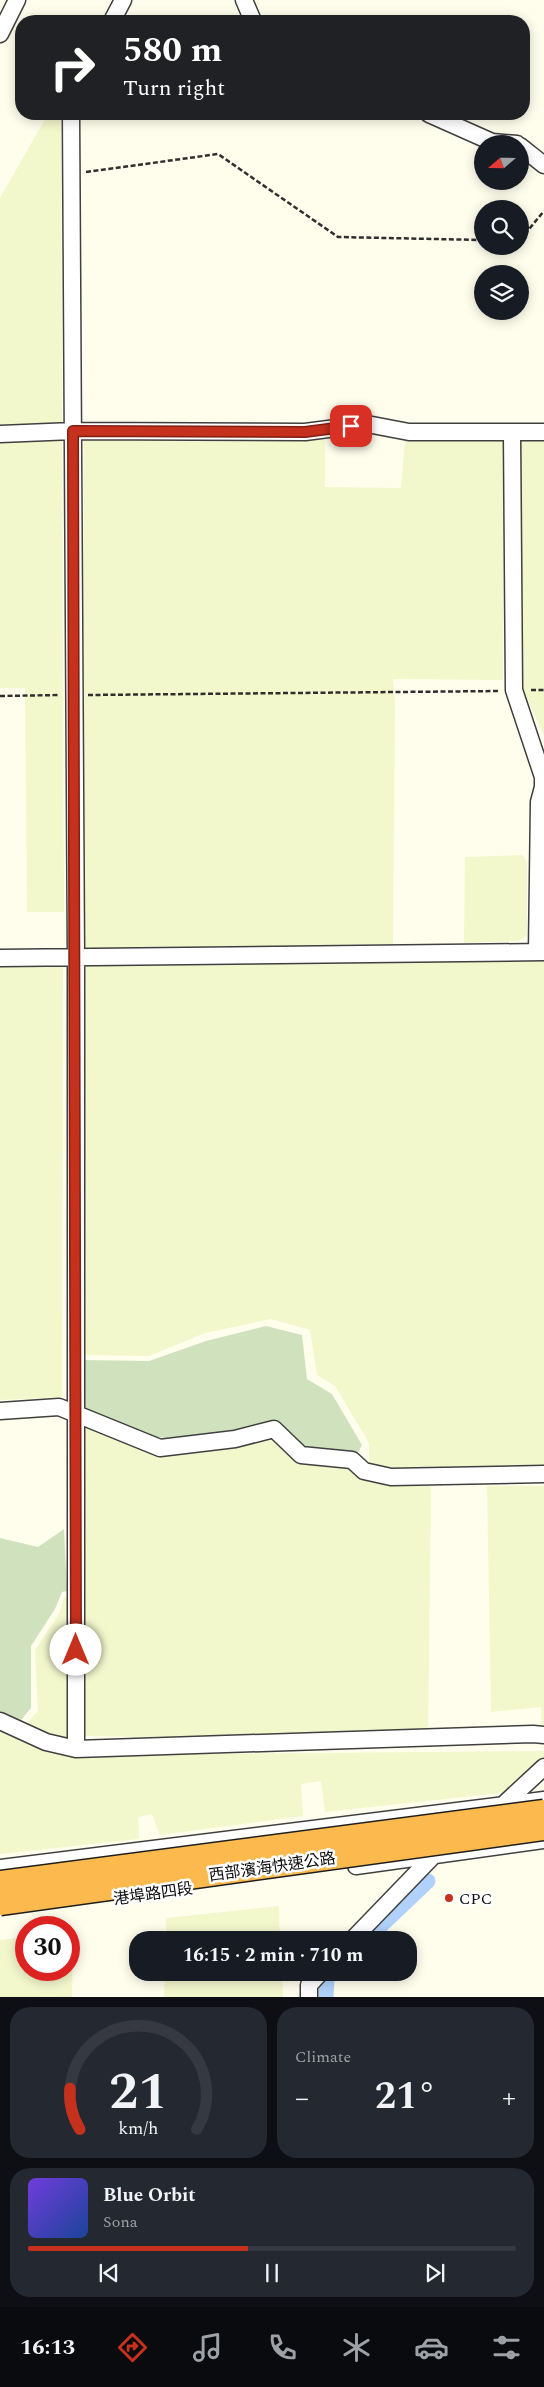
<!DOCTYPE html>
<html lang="en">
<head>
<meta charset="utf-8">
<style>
  :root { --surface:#171b24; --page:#242831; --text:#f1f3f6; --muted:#9ea1a6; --line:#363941; --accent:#c5311d }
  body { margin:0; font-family:Spectral,"Noto Sans TC",serif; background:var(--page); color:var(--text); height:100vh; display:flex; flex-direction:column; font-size:19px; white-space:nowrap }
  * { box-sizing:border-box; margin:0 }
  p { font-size:16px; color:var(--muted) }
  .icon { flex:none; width:28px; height:28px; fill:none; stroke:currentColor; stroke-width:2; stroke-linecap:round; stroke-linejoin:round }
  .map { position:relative; height:1997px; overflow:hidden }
  .panel { display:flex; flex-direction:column; gap:10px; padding:10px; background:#0d0f14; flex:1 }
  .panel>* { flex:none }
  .guide { position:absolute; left:15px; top:15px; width:515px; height:105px; border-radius:20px; box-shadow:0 2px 12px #0003; background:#202124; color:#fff; overflow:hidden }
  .needle { width:32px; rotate:250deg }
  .fabs { position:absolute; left:474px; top:135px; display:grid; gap:10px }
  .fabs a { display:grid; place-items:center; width:55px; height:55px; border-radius:50%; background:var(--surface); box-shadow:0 2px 12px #0003; font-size:25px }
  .speed { position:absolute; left:15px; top:1916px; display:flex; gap:10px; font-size:25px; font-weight:700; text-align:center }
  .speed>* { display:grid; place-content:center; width:65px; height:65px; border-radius:50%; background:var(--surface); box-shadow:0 2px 12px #0003; line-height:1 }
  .speed .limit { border:8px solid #d22; background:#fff; color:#111 }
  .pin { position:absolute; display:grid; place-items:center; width:42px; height:42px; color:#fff; margin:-21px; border-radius:10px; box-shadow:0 2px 8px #0006 }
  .me { position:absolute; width:55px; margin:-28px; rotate:0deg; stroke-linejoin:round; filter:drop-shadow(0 0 4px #0008) }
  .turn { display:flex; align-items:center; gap:18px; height:105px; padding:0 25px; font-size:22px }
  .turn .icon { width:65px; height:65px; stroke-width:2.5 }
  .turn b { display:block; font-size:35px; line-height:42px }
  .big { font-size:38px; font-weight:700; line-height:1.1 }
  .panel .card { flex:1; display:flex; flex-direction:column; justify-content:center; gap:8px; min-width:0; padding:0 18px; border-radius:20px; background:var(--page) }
  .panel .dial { align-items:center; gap:0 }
  .dial svg { height:130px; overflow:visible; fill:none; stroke:var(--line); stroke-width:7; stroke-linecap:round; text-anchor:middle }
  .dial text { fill:var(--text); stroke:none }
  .song { display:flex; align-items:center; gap:15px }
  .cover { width:60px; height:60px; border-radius:8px; background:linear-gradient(135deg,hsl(260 70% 55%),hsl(220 70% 35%)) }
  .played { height:5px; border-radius:2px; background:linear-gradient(90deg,var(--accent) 45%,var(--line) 45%) }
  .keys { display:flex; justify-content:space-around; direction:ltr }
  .heat { display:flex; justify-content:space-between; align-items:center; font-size:28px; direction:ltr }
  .panel .tiles { flex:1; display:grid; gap:10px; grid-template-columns:1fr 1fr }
  .card:last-child { grid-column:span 2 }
  .trip { position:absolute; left:129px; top:1931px; width:288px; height:50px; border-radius:20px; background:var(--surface); box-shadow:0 2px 12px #0003; font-weight:700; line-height:50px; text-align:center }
  .menu { display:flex; height:80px; justify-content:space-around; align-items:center; background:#090b0e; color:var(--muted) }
  .menu .icon { width:35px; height:35px }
  .menu .selected { color:var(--accent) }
  .menu b { font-size:22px; color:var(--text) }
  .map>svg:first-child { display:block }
</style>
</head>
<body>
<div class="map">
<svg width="544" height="1997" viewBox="0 0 544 1997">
  <rect width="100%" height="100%" fill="#fffeed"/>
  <!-- farmland -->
  <path fill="#f3f7cc" d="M48 114H61L64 912H27L25 688H0V198Z
    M84 439 325 440V487L401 488 405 440H504L503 680 393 679 395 702 393 944 82 950Z
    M521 439H544V735L519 682Z
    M522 855 527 862V936L518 941 464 943 465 857Z
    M506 955 544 956V1468H393L369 1465V1443L335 1386 317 1375 310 1330 271 1319 205 1333 149 1356 82 1355 86 965Z
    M0 961H63L62 1397 0 1400Z
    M84 1419 164 1455 271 1437 345 1465 363 1478 393 1485 431 1486 428 1741 84 1736Z
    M487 1486H544V1733H542L541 1707 491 1712Z
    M64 1597H67L68 1738 50 1736 25 1725 38 1711 35 1650 60 1612Z
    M0 1729 66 1755 544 1751V1757L510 1792 325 1812 321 1781 301 1784 303 1816 160 1835 152 1814 138 1817 139 1839 0 1854Z
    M279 1906 280 1940H166V1918Z
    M73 1932 72 1997H0V1940L26 1937V1970H69V1933Z
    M165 1973H282L283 1997H164Z"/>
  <!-- cemetery -->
  <path fill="#d0e2bd" d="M266 1326 302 1335 307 1379 332 1394 362 1445 357 1454 300 1447 275 1420 235 1434 179 1439 156 1437 80 1407 82 1360 149 1361 206 1341Z
    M64 1529 67 1591 62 1592 55 1609 31 1646V1708L21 1720 0 1712V1538L38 1547Z"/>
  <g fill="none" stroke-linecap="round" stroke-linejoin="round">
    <!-- canal -->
    <path stroke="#afd1fa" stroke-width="15" d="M366 1940 428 1881
      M326 1997 327 1978 333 1972"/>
    <!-- minor casing -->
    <g stroke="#404040" stroke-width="19">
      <path id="minor" d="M244 0 253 21
        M112 21 123 0
        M0 34 17 0
        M71 114 76 958V1749
        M429 114 492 142 517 144
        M520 146 544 165
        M512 433 514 690 543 777V787L539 802 537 952
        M0 434 73 431 305 432 367 424 409 432H544
        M0 958 544 952
        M0 1411 59 1407 160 1448 235 1439 274 1429 301 1455 352 1460 364 1471 391 1477 544 1474
        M0 1721 46 1742 76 1749 533 1734 544 1735
        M502 1806 544 1767
        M356 1866 544 1840
        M0 1868 544 1800
        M352 1940 435 1854
        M309 1997V1985L321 1972"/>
    </g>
    <!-- path -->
    <path stroke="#2f2f2f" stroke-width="2.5" stroke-dasharray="5 2.5" stroke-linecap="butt" d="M86 172 218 154 338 237 482 240
      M520 240 544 211
      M505 246 514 249 515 246
      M531 690H544
      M88 695 500 691
      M0 696 60 695"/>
    <!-- minor -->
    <use href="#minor" stroke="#fff" stroke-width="16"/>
    <!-- highway-bridge casing -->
    <g stroke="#1e1e1e" stroke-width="25" stroke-linecap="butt">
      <path id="highway-bridge" d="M0 1882 544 1811
        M0 1904 544 1829"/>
    </g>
    <!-- highway-bridge -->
    <use href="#highway-bridge" stroke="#fcba4e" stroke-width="22"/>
  </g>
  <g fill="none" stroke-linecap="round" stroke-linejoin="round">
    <!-- route casing -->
    <g stroke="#802013" stroke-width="12">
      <path id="route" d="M76 1650 73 431 305 432 351 426"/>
    </g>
    <!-- route -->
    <use href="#route" stroke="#c5311d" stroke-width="9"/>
  </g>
  <!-- markers -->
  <circle fill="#c5311d" stroke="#fff" stroke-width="2" cx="449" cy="1898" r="5"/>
  <g text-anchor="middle" stroke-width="5" stroke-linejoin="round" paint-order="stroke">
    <!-- street labels -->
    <g font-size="16" fill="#0d0d0d" stroke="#fff">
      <text transform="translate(272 1866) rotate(-8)" y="6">西部濱海快速公路</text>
      <text transform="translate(153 1893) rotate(-8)" y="6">港埠路四段</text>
    </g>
    <!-- poi labels -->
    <g font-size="16" fill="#0d0d0d" stroke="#fff" text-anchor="start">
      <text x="459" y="1904">CPC</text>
    </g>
  </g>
</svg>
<div class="fabs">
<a><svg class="needle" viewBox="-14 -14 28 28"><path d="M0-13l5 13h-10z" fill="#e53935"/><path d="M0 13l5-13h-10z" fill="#9ea1a6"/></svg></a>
<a><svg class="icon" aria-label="search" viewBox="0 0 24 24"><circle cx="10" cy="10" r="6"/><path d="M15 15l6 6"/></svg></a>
<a><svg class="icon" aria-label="layers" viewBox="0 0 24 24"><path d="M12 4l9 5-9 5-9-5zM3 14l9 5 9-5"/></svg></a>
</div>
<div class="speed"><div class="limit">30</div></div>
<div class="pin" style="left:351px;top:426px;background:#d93025"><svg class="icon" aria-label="arrive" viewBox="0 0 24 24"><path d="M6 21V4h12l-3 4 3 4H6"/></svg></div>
<svg class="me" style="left:76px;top:1650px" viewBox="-20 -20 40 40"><circle r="19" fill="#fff"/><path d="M0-13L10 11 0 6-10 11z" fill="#c5311d"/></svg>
<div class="trip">16:15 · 2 min · 710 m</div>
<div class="guide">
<div class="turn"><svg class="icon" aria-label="right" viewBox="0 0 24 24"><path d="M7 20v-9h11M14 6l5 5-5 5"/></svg><div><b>580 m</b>Turn right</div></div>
</div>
</div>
<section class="panel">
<div class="tiles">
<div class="card dial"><svg viewBox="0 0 100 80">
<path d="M14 69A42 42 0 1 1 86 69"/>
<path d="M14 69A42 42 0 0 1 8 44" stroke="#c5311d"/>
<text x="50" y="56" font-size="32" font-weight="700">21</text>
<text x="50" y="72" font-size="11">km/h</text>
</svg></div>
<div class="card"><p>Climate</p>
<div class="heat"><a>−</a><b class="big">21°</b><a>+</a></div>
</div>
<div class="card">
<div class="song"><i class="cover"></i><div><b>Blue Orbit</b><p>Sona</p></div></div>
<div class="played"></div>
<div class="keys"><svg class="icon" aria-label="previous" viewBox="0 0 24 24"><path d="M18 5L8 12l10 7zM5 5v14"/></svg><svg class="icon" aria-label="pause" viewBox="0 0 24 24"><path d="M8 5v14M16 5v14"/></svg><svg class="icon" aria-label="next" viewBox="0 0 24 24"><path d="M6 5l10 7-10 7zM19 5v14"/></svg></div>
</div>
</div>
</section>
<nav class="menu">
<b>16:13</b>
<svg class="icon selected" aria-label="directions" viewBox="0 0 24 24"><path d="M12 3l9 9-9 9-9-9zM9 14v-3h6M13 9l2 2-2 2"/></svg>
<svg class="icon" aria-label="music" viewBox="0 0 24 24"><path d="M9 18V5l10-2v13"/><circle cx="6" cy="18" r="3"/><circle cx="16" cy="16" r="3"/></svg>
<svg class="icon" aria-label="phone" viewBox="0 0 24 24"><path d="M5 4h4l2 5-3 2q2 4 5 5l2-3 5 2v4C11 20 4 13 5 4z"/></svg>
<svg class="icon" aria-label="climate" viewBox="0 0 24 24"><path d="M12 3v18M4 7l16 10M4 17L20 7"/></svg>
<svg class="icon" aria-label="car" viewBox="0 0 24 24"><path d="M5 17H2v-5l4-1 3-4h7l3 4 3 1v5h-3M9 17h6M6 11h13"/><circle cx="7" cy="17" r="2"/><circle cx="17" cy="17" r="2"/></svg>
<svg class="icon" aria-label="filters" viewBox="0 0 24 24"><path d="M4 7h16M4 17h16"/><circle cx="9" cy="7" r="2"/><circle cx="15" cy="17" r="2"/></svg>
</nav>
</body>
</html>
